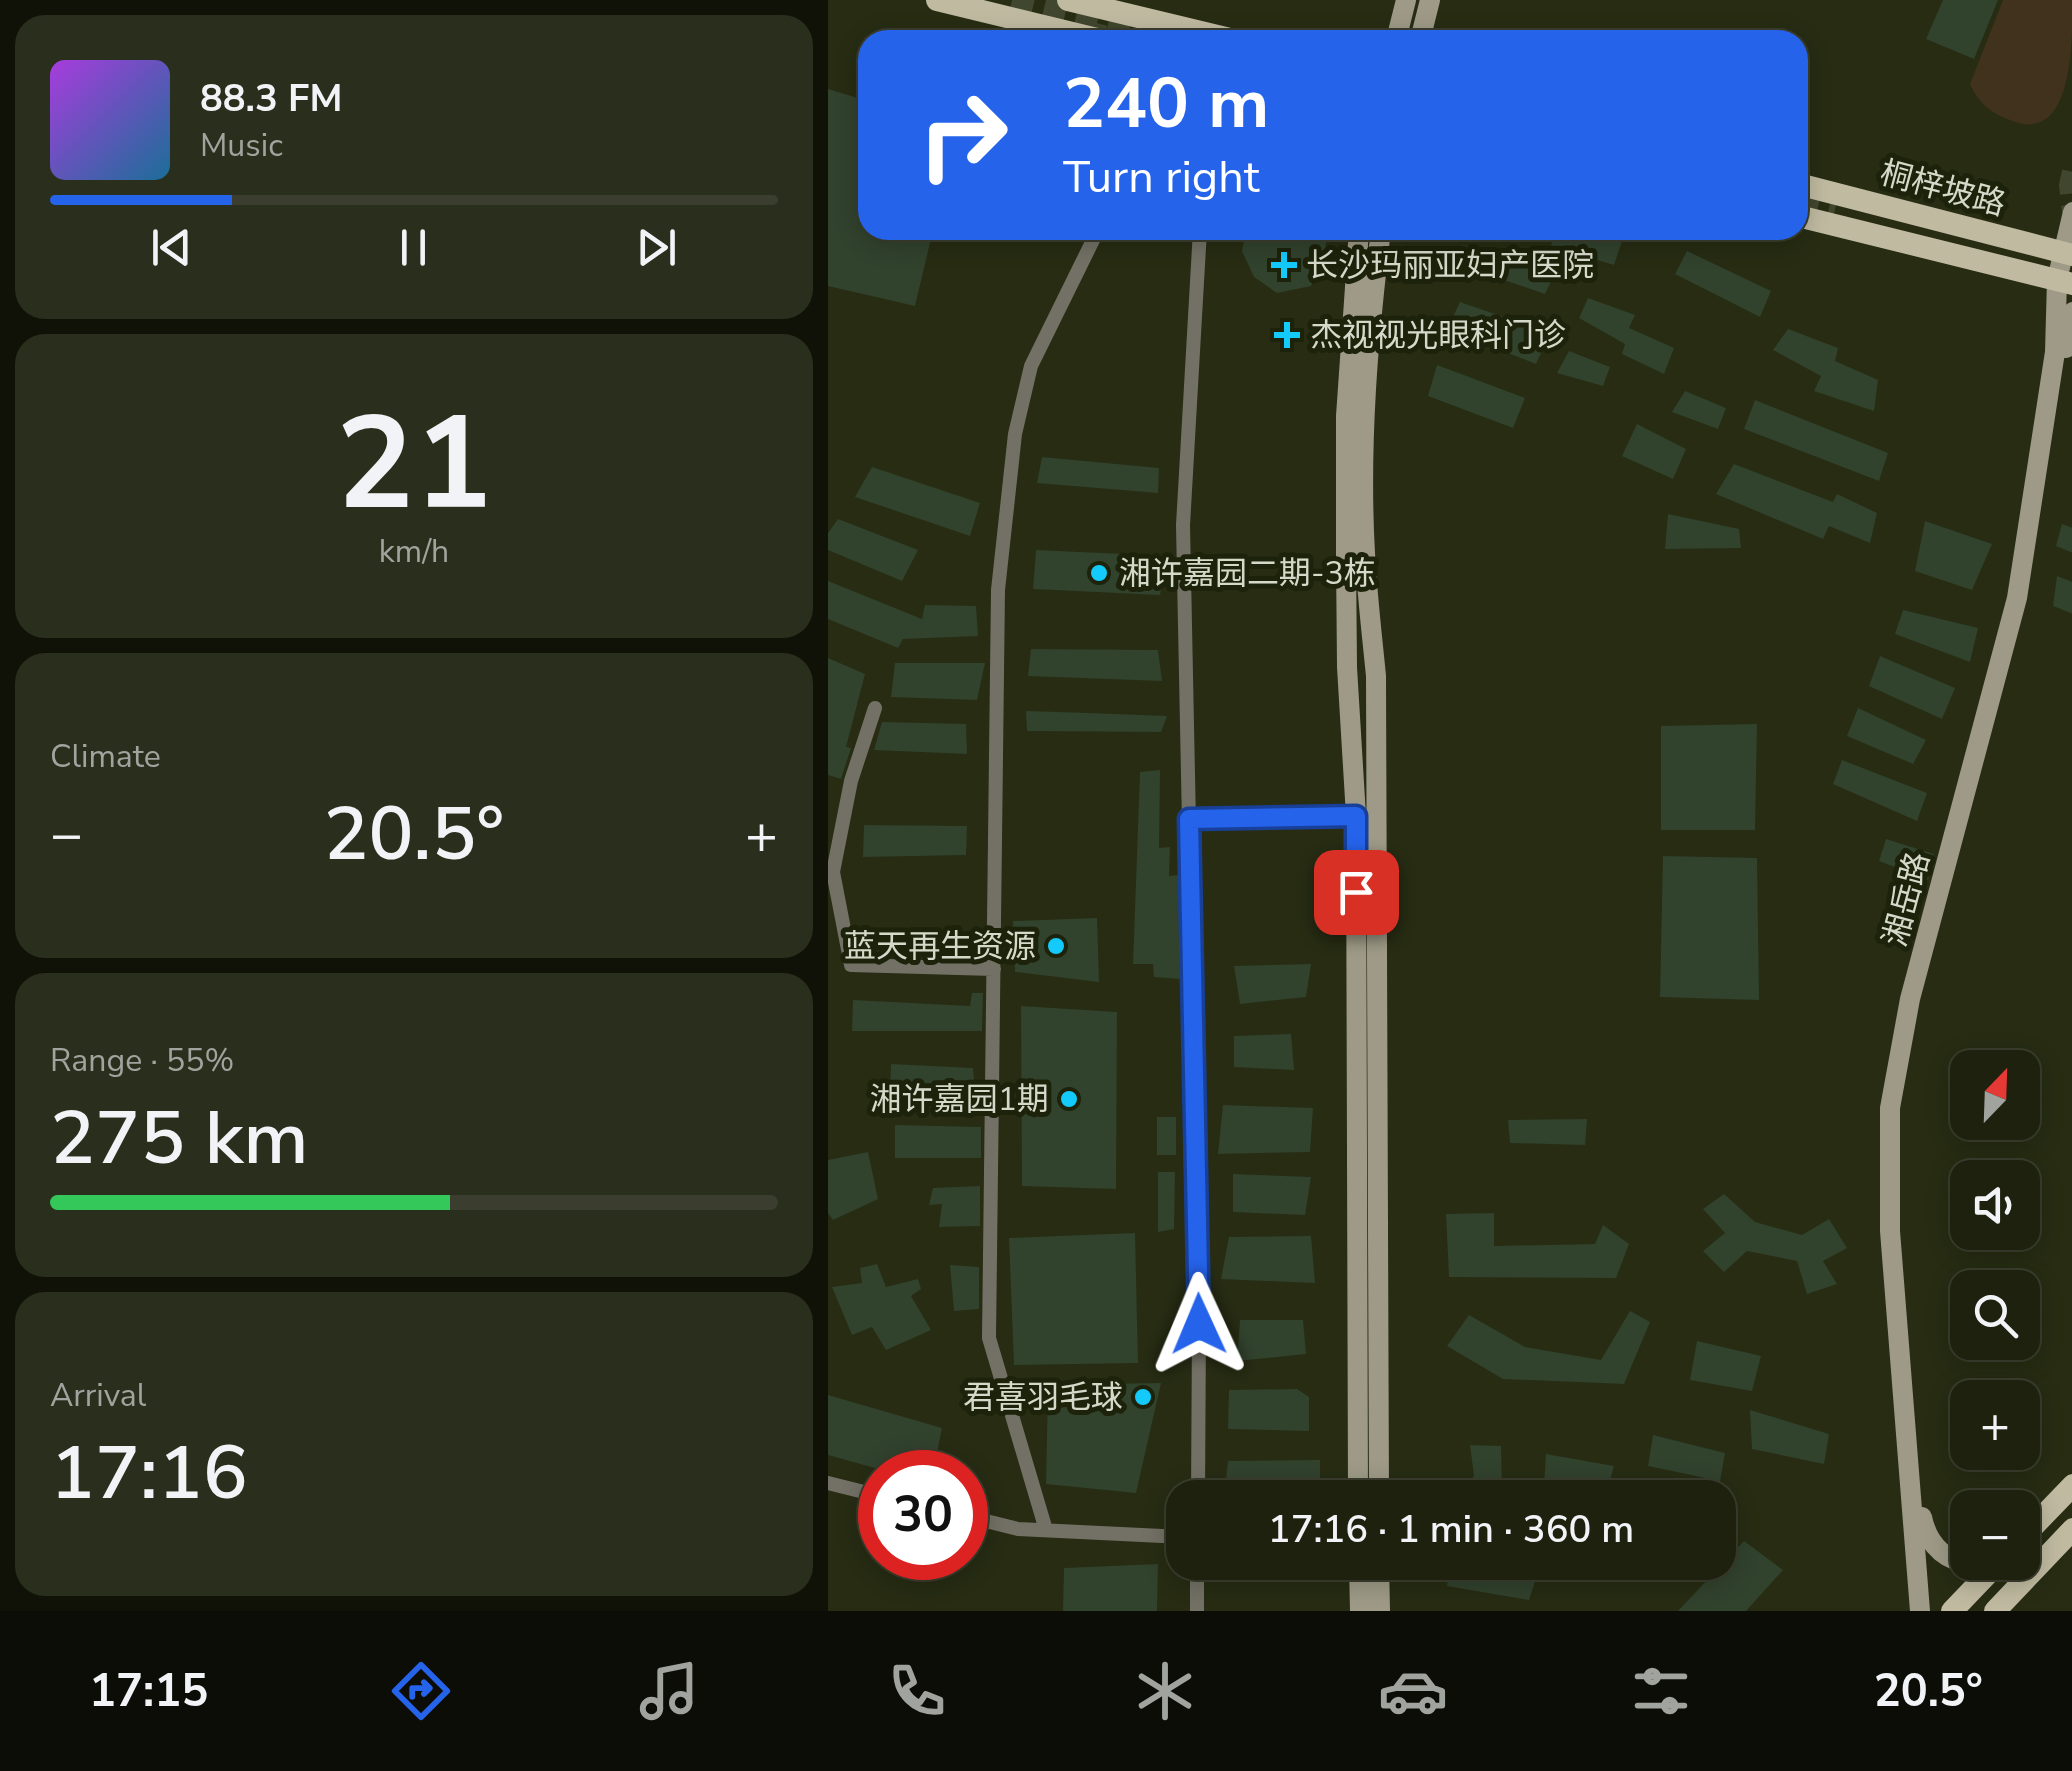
<!DOCTYPE html>
<html lang="en">
<head>
<meta charset="utf-8">
<style>
  :root { --surface:#1d210e; --page:#2a2e1c; --text:#f1f3f6; --muted:#a0a39e; --line:#3b3e2e; --accent:#2563eb }
  body { margin:0; font-family:"Nunito Sans","Noto Sans SC",sans-serif; background:var(--page); color:var(--text); height:100vh; display:flex; flex-direction:column; font-size:38px; white-space:nowrap }
  * { box-sizing:border-box; margin:0 }
  p { font-size:32px; color:var(--muted) }
  .icon { flex:none; width:55px; height:55px; fill:none; stroke:currentColor; stroke-width:2; stroke-linecap:round; stroke-linejoin:round }
  .map { position:relative; flex:1; overflow:hidden }
  .details { display:flex; flex-direction:column; gap:15px; padding:15px; background:#101208; width:828px }
  .details>* { flex:none }
  .top-card { position:absolute; left:30px; top:30px; width:950px; height:210px; border-radius:30px; box-shadow:0 5px 25px #0003,0 0 0 2px var(--line); background:#2563eb; color:#fff; overflow:hidden }
  .needle { width:65px; rotate:23deg }
  .tools { position:absolute; left:1122px; top:1050px; display:grid; gap:20px }
  .tools a { display:grid; place-items:center; width:90px; height:90px; border-radius:20px; background:var(--surface); box-shadow:0 5px 25px #0003,0 0 0 2px var(--line); font-size:50px }
  .speed { position:absolute; left:30px; top:1450px; display:flex; gap:20px; font-size:50px; font-weight:700; text-align:center }
  .speed>* { display:grid; place-content:center; width:130px; height:130px; border-radius:50%; background:var(--surface); box-shadow:0 5px 25px #0003,0 0 0 2px var(--line); line-height:1 }
  .speed .limit { border:15px solid #d22; background:#fff; color:#111 }
  .pin { position:absolute; display:grid; place-items:center; width:85px; height:85px; color:#fff; margin:-42px; border-radius:20px; box-shadow:0 5px 15px #0006 }
  .me { position:absolute; width:110px; margin:-55px; rotate:359deg; stroke-linejoin:round; filter:drop-shadow(0 0 8px #0008) }
  .turn { display:flex; align-items:center; gap:35px; height:210px; padding:0 40px; font-size:45px }
  .turn .icon { width:130px; height:130px; stroke-width:2.5 }
  .turn b { display:block; font-size:70px; line-height:85px }
  .big { font-size:75px; font-weight:600; line-height:1.1 }
  .details .card { flex:1; display:flex; flex-direction:column; justify-content:center; gap:15px; min-width:0; padding:0 35px; border-radius:30px; background:var(--page) }
  .details .dial { align-items:center; gap:0 }
  .dial b { font-size:130px; line-height:1 }
  .song { display:flex; align-items:center; gap:30px }
  .cover { width:120px; height:120px; border-radius:15px; background:linear-gradient(135deg,hsl(280 70% 55%),hsl(200 70% 35%)) }
  .played { height:10px; border-radius:5px; background:linear-gradient(90deg,var(--accent) 25%,var(--line) 25%) }
  .keys { display:flex; justify-content:space-around; direction:ltr }
  .heat { display:flex; justify-content:space-between; align-items:center; font-size:55px; direction:ltr }
  .charge { height:15px; border-radius:8px; background:linear-gradient(90deg,#34c759 55%,var(--line) 0) }
  .trip { position:absolute; left:338px; top:1480px; width:570px; height:100px; border-radius:30px; background:var(--surface); box-shadow:0 5px 25px #0003,0 0 0 2px var(--line); font-weight:600; line-height:100px; text-align:center }
  .tab-bar { display:flex; height:160px; justify-content:space-around; align-items:center; background:#0c0d06; color:var(--muted) }
  .tab-bar .icon { width:70px; height:70px }
  .tab-bar .current { color:var(--accent) }
  .tab-bar b { font-size:45px; color:var(--text) }
  main { display:flex; flex:1; min-height:0 }
  .map>svg:first-child { display:block }
</style>
</head>
<body>
<main>
<section class="details">
<div class="card">
<div class="song"><i class="cover"></i><div><b>88.3 FM</b><p>Music</p></div></div>
<div class="played"></div>
<div class="keys"><svg class="icon" aria-label="previous" viewBox="0 0 24 24"><path d="M18 5L8 12l10 7zM5 5v14"/></svg><svg class="icon" aria-label="pause" viewBox="0 0 24 24"><path d="M8 5v14M16 5v14"/></svg><svg class="icon" aria-label="next" viewBox="0 0 24 24"><path d="M6 5l10 7-10 7zM19 5v14"/></svg></div>
</div>
<div class="card dial"><b>21</b><p>km/h</p></div>
<div class="card"><p>Climate</p>
<div class="heat"><a>−</a><b class="big">20.5°</b><a>+</a></div>
</div>
<div class="card"><p>Range · 55%</p><b class="big">275 km</b><div class="charge"></div></div>
<div class="card"><p>Arrival</p><b class="big">17:16</b></div>
</section>
<div class="map">
<svg width="1245" height="1611" viewBox="0 0 1245 1611">
  <rect width="100%" height="100%" fill="#272c13"/>
  <!-- green -->
  <path fill="#40321c" d="M1175 0H1244C1245 43 1245 147 1182 120 1164 114 1150 103 1142 84Z"/>
  <!-- building -->
  <path fill="#31422d" d="M1115 0H1170L1146 59 1098 39Z
    M0 89 40 101V230H105L87 306 0 286Z
    M418 230H499L497 253 483 286 449 293 426 277 414 251Z
    M728 230H790L797 232 786 265 723 246Z
    M635 245 728 271 717 294 629 264Z
    M859 251 943 291 932 317 847 274Z
    M760 298 807 315 801 328 846 348 836 374 794 354 797 344 751 318Z
    M632 302 722 333 708 364 619 329Z
    M960 329 1010 348 1007 361 1050 380 1046 411 986 391 993 376 945 350Z
    M741 351 782 367 775 386 729 373Z
    M609 365 697 398 685 428 600 396Z
    M857 391 898 408 890 429 844 412Z
    M927 400 1060 453 1051 481 916 429Z
    M809 424 858 449 845 479 794 456Z
    M214 457 331 468 330 493 209 483Z
    M906 464 1005 502 1009 494 1049 513 1042 543 1001 526 995 539 888 494Z
    M44 467 152 503 142 536 27 497Z
    M840 514 911 529 913 548 837 549Z
    M10 519 90 550 74 581 0 550V533Z
    M1097 521 1164 544 1144 590 1087 571Z
    M1234 524 1245 528V553L1228 546Z
    M208 550 339 556 332 595 205 589Z
    M1229 576 1245 582V614L1225 606Z
    M0 581 94 619 97 605 148 606 150 636 75 639 70 648 0 619Z
    M1075 610 1150 628 1142 662 1067 634Z
    M203 649 330 650 334 681 200 676Z
    M1052 656 1127 688 1114 719 1041 686Z
    M0 658 37 674 18 747 23 748 13 779 0 775Z
    M67 663H157L149 700 63 697Z
    M1030 708 1098 740 1085 764 1019 736Z
    M198 711 261 713 339 716 333 732 199 731Z
    M54 722 138 724 139 754 46 750Z
    M929 724 927 830H833V726Z
    M1014 760 1099 793 1089 821 1005 784Z
    M332 770 331 848 342 847 341 876 351 875 352 979 326 977 325 964H305L312 772Z
    M36 825 139 826 138 855 35 857Z
    M1058 839 1106 854 1100 880 1051 861Z
    M835 856 929 858 931 1000 832 997Z
    M269 918 271 982 187 972 185 921Z
    M483 964 478 997 412 1004 406 966Z
    M144 993H155L154 1031H24L25 1000 142 1006Z
    M193 1006 289 1012 288 1189 194 1186Z
    M463 1034 466 1070 406 1067V1036Z
    M63 1064 145 1068 147 1094 62 1096Z
    M395 1105 485 1108 482 1152 390 1154Z
    M329 1117H348V1155H329Z
    M759 1119 757 1145 682 1143 680 1120Z
    M67 1125 153 1127V1158H67Z
    M40 1152 50 1199 5 1220 0 1213V1160Z
    M330 1172H347L346 1229 330 1232Z
    M405 1174 483 1177 477 1215 405 1212Z
    M152 1186V1226L111 1227 114 1204 101 1205 105 1188Z
    M896 1194 927 1222 974 1235 1001 1219 1019 1248 995 1261 1009 1284 979 1294 969 1261 919 1251 896 1272 875 1251 897 1233 875 1209Z
    M666 1213V1246L767 1244 775 1225 801 1244 788 1278 621 1277 618 1214Z
    M307 1233 310 1363 186 1365 181 1238Z
    M483 1236 487 1283 393 1279 401 1237Z
    M49 1264 58 1287 90 1279 93 1289 83 1296 103 1330 58 1350 44 1327 24 1335 4 1287 34 1283 32 1268Z
    M122 1265 151 1267V1309L126 1311Z
    M802 1311 822 1322 796 1384 675 1379 619 1346 641 1315 697 1347 773 1360Z
    M412 1320H475L478 1354 409 1361Z
    M869 1341 933 1356 924 1391 862 1380Z
    M333 1383 308 1493 218 1484 220 1385Z
    M469 1389 481 1397V1431L400 1429 401 1390Z
    M0 1395 114 1428 105 1472H61L0 1455Z
    M922 1410 1001 1434 996 1464 924 1449Z
    M825 1435 897 1453 892 1481 820 1466Z
    M642 1445 673 1446 674 1490 668 1498H628L646 1476Z
    M718 1454 786 1466 777 1498 716 1486Z
    M492 1460V1498H396L400 1461Z
    M916 1541 955 1570 918 1611H850Z
    M623 1562H684L711 1569 701 1600 619 1586Z
    M330 1564 329 1611H235L236 1568Z"/>
  <g fill="none" stroke-linecap="round" stroke-linejoin="round">
    <!-- primary-tunnel -->
    <path stroke="#41462e" stroke-width="22" stroke-dasharray="22 11" stroke-linecap="butt" d="M184 0 344 40
      M255 31 291 40
      M1245 172 1242 185 1245 212
      M970 196 1008 205"/>
    <!-- street -->
    <path stroke="#737165" stroke-width="14" d="M47 708 23 781 5 872 23 965 166 969
      M361 819 528 816
      M0 1483 52 1496
      M370 1498 371 1324 355 525 372 230
      M138 1516 190 1529 355 1537
      M218 1530 161 1338 170 590 187 434 203 366 268 234 274 230
      M369 1611V1562"/>
    <!-- secondary -->
    <path stroke="#9e9a87" stroke-width="20" d="M568 40 578 0
      M592 40 602 0
      M1238 348 1245 312
      M530 1498 528 816 519 667 518 558V416L531 230
      M551 1498 548 676C544 635 539 594 537 553 531 446 540 337 553 230
      M1094 1517C1100 1546 1120 1566 1151 1562
      M531 1562 532 1611
      M551 1562 552 1611
      M1092 1611 1062 1231V1108L1082 999 1189 598 1227 352 1229 280 1245 212"/>
    <!-- primary -->
    <path stroke="#bfbaa0" stroke-width="22" d="M109 0 273 40
      M240 0 406 40
      M970 184 1245 255
      M970 216 1245 284
      M1195 1537 1245 1485
      M1124 1611 1171 1562
      M1167 1611 1245 1529"/>
  </g>
  <g fill="none" stroke-linecap="round" stroke-linejoin="round">
    <!-- route casing -->
    <g stroke="#184099" stroke-width="25">
      <path id="route" d="M371 1324 361 819 528 816V892"/>
    </g>
    <!-- route -->
    <use href="#route" stroke="#2563eb" stroke-width="18"/>
  </g>
  <!-- markers -->
  <g fill="#14cafb" stroke="#1d220a" stroke-width="4">
    <path d="M451 250h10v10h10v10h-10v10h-10v-10h-10v-10h10z"/>
    <path d="M454 320h10v10h10v10h-10v10h-10v-10h-10v-10h10z"/>
    <circle cx="271" cy="573" r="10"/>
    <circle cx="228" cy="946" r="10"/>
    <circle cx="241" cy="1099" r="10"/>
    <circle cx="315" cy="1397" r="10"/>
  </g>
  <g text-anchor="middle" stroke-width="10" stroke-linejoin="round" paint-order="stroke">
    <!-- street labels -->
    <g font-size="32" fill="#d5d9ca" stroke="#1d220a">
      <text transform="translate(1115 188) rotate(15)" y="11">桐梓坡路</text>
      <text transform="translate(1078 899) rotate(-75)" y="11">湘岳路</text>
    </g>
    <!-- poi labels -->
    <g font-size="32" fill="#d5d9ca" stroke="#1d220a" text-anchor="start">
      <text x="478" y="276">长沙玛丽亚妇产医院</text>
      <text x="482" y="346">杰视视光眼科门诊</text>
      <text x="291" y="584">湘许嘉园二期-3栋</text>
      <text x="208" y="957" text-anchor="end">蓝天再生资源</text>
      <text x="221" y="1110" text-anchor="end">湘许嘉园1期</text>
      <text x="295" y="1408" text-anchor="end">君喜羽毛球</text>
    </g>
  </g>
</svg>
<div class="tools">
<a><svg class="needle" viewBox="-14 -14 28 28"><path d="M0-13l5 13h-10z" fill="#e53935"/><path d="M0 13l5-13h-10z" fill="#a0a39e"/></svg></a>
<a><svg class="icon" aria-label="sound" viewBox="0 0 24 24"><path d="M4 9h4l5-4v14l-5-4H4zM17 9q2 3 0 6"/></svg></a>
<a><svg class="icon" aria-label="search" viewBox="0 0 24 24"><circle cx="10" cy="10" r="6"/><path d="M15 15l6 6"/></svg></a>
<a>+</a>
<a>−</a>
</div>
<div class="speed"><div class="limit">30</div></div>
<div class="pin" style="left:528px;top:892px;background:#d93025"><svg class="icon" aria-label="arrive" viewBox="0 0 24 24"><path d="M6 21V4h12l-3 4 3 4H6"/></svg></div>
<svg class="me" style="left:371px;top:1324px" viewBox="-20 -20 40 40"><path d="M0-17L14 15 0 8-14 15z" fill="#2563eb" stroke="#fff" stroke-width="4"/></svg>
<div class="trip">17:16 · 1 min · 360 m</div>
<div class="top-card">
<div class="turn"><svg class="icon" aria-label="right" viewBox="0 0 24 24"><path d="M7 20v-9h11M14 6l5 5-5 5"/></svg><div><b>240 m</b>Turn right</div></div>
</div>
</div>
</main>
<nav class="tab-bar">
<b>17:15</b>
<svg class="icon current" aria-label="directions" viewBox="0 0 24 24"><path d="M12 3l9 9-9 9-9-9zM9 14v-3h6M13 9l2 2-2 2"/></svg>
<svg class="icon" aria-label="music" viewBox="0 0 24 24"><path d="M9 18V5l10-2v13"/><circle cx="6" cy="18" r="3"/><circle cx="16" cy="16" r="3"/></svg>
<svg class="icon" aria-label="phone" viewBox="0 0 24 24"><path d="M5 4h4l2 5-3 2q2 4 5 5l2-3 5 2v4C11 20 4 13 5 4z"/></svg>
<svg class="icon" aria-label="climate" viewBox="0 0 24 24"><path d="M12 3v18M4 7l16 10M4 17L20 7"/></svg>
<svg class="icon" aria-label="car" viewBox="0 0 24 24"><path d="M5 17H2v-5l4-1 3-4h7l3 4 3 1v5h-3M9 17h6M6 11h13"/><circle cx="7" cy="17" r="2"/><circle cx="17" cy="17" r="2"/></svg>
<svg class="icon" aria-label="filters" viewBox="0 0 24 24"><path d="M4 7h16M4 17h16"/><circle cx="9" cy="7" r="2"/><circle cx="15" cy="17" r="2"/></svg>
<b>20.5°</b>
</nav>
</body>
</html>
